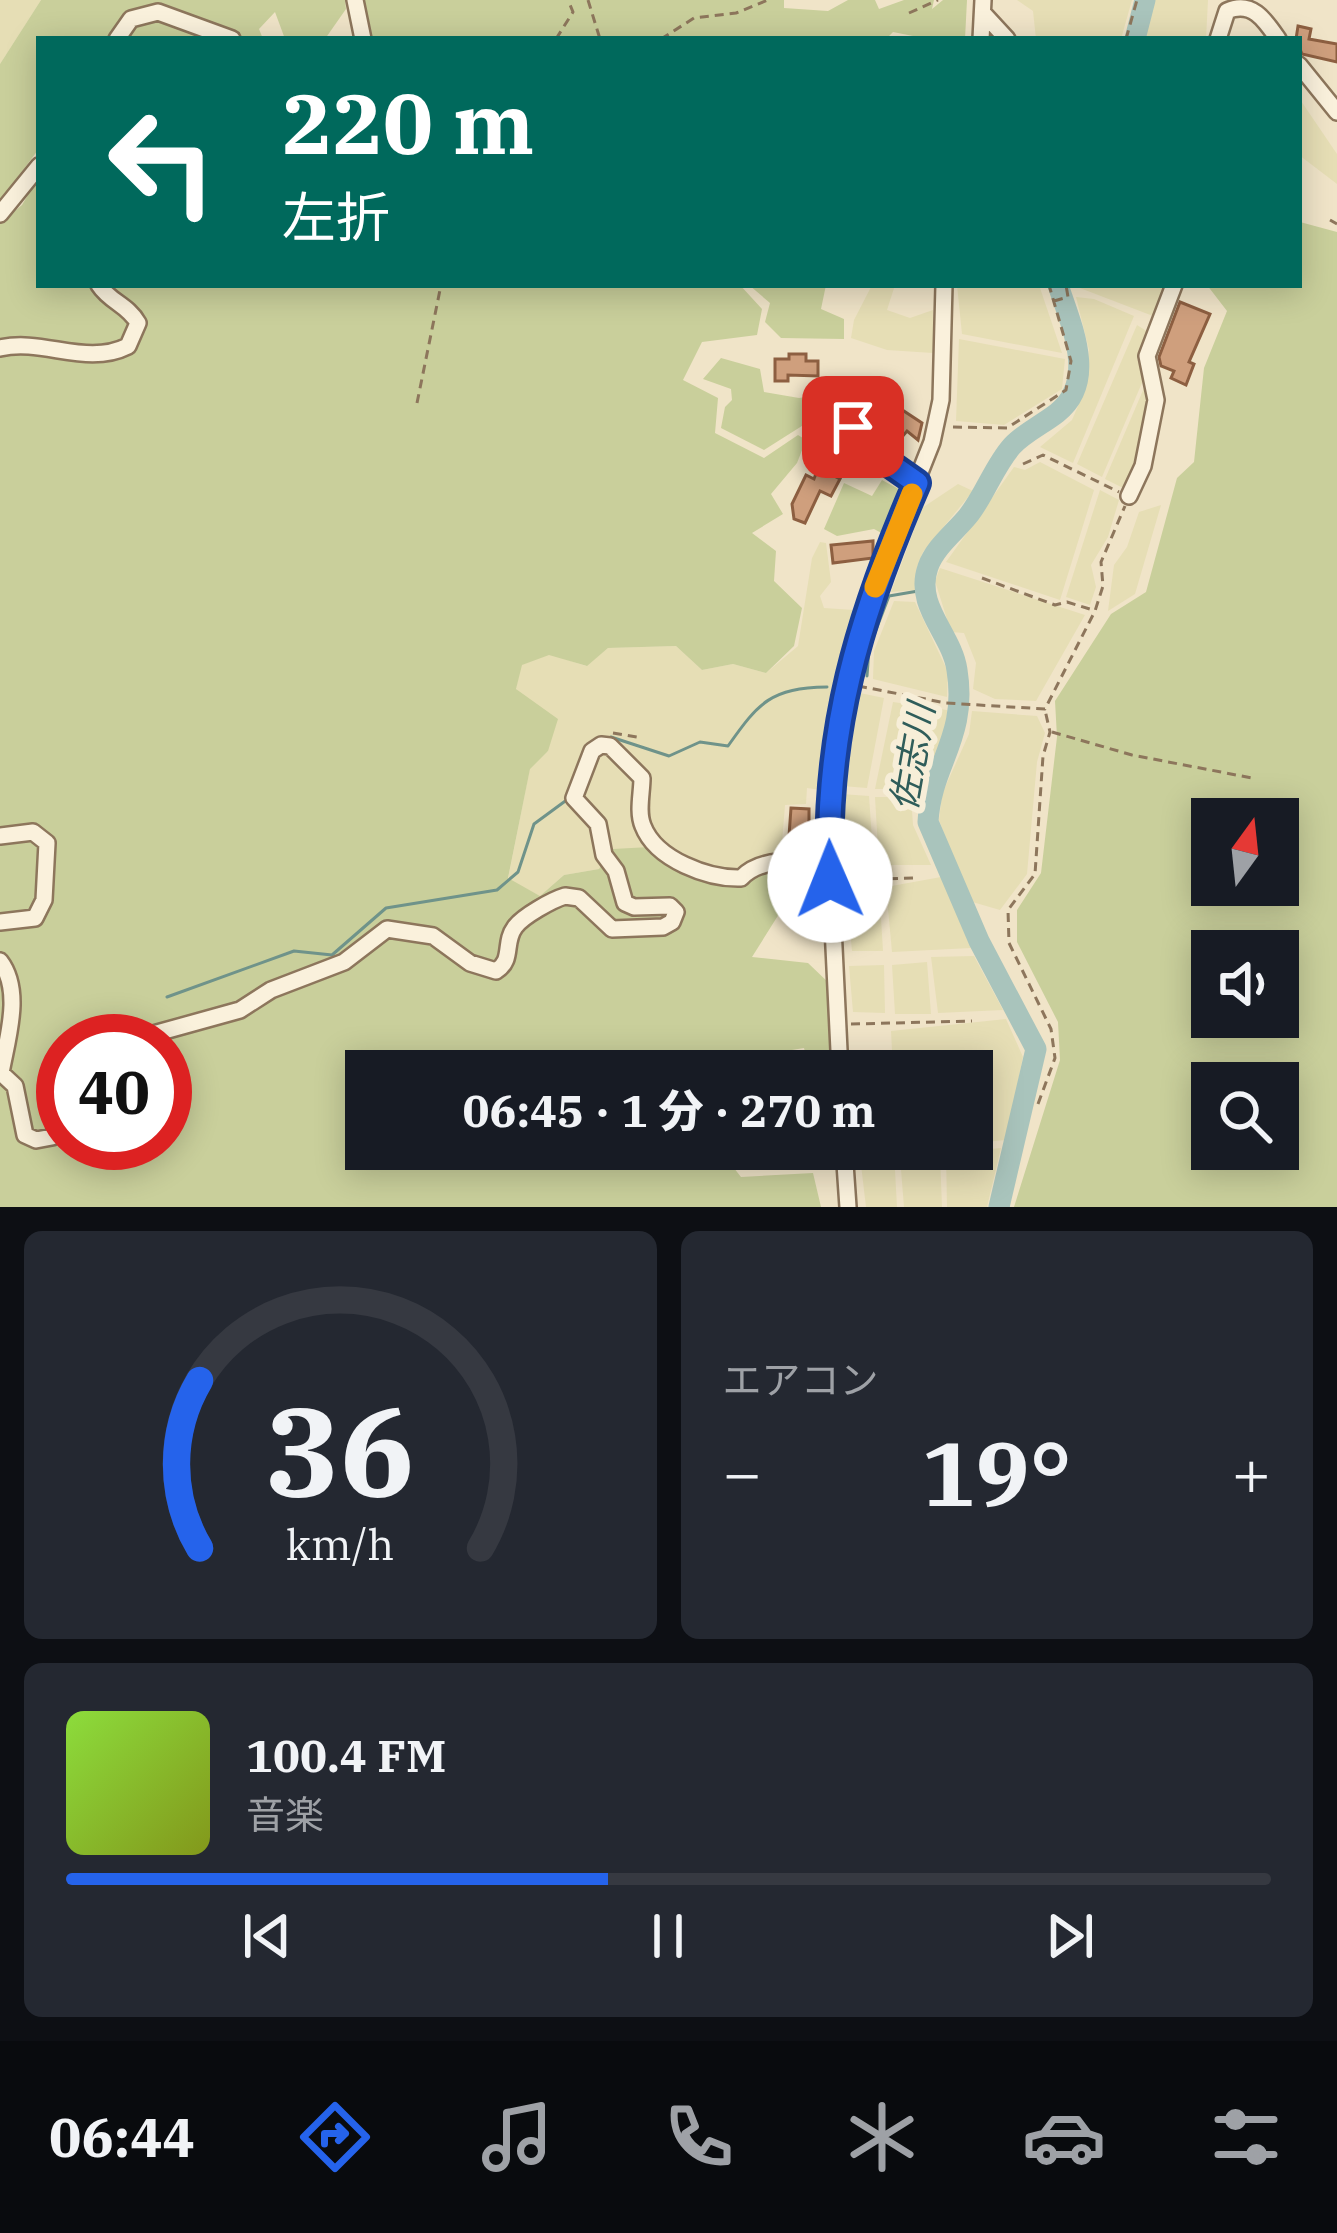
<!DOCTYPE html>
<html lang="ja">
<head>
<meta charset="utf-8">
<style>
  :root { --surface:#171b24; --page:#242831; --text:#f1f3f6; --muted:#9ea1a6; --line:#363941; --accent:#2563eb }
  body { margin:0; font-family:"IBM Plex Serif","Noto Sans JP",serif; background:var(--page); color:var(--text); height:100vh; display:flex; flex-direction:column; font-size:45px; white-space:nowrap }
  * { box-sizing:border-box; margin:0 }
  p { font-size:39px; color:var(--muted) }
  .icon { flex:none; width:66px; height:66px; fill:none; stroke:currentColor; stroke-width:2; stroke-linecap:round; stroke-linejoin:round }
  .map { position:relative; height:1207px; overflow:hidden }
  .side { display:flex; flex-direction:column; gap:24px; padding:24px; background:#0d0f14; flex:1 }
  .side>* { flex:none }
  .top-card { position:absolute; left:36px; top:36px; width:1266px; height:252px; border-radius:0px; box-shadow:0 6px 30px #0003; background:#00695c; color:#fff; overflow:hidden }
  .needle { width:78px; rotate:15deg }
  .fabs { position:absolute; left:1191px; top:798px; display:grid; gap:24px }
  .fabs a { display:grid; place-items:center; width:108px; height:108px; border-radius:0px; background:var(--surface); box-shadow:0 6px 30px #0003; font-size:60px }
  .speed { position:absolute; left:36px; top:1014px; display:flex; gap:24px; font-size:60px; font-weight:700; text-align:center }
  .speed>* { display:grid; place-content:center; width:156px; height:156px; border-radius:50%; background:var(--surface); box-shadow:0 6px 30px #0003; line-height:1 }
  .speed .limit { border:18px solid #d22; background:#fff; color:#111 }
  .pin { position:absolute; display:grid; place-items:center; width:102px; height:102px; color:#fff; margin:-51px; border-radius:24px; box-shadow:0 6px 18px #0006 }
  .me { position:absolute; width:132px; margin:-66px; rotate:359deg; stroke-linejoin:round; filter:drop-shadow(0 0 9px #0008) }
  .turn { display:flex; align-items:center; gap:42px; height:252px; padding:0 48px; font-size:54px }
  .turn .icon { width:156px; height:156px; stroke-width:2.5 }
  .turn b { display:block; font-size:84px; line-height:102px }
  .big { font-size:90px; font-weight:800; line-height:1.1 }
  .side .card { flex:1; display:flex; flex-direction:column; justify-content:center; gap:18px; min-width:0; padding:0 42px; border-radius:18px; background:var(--page) }
  .side .dial { align-items:center; gap:0 }
  .dial svg { height:312px; overflow:visible; fill:none; stroke:var(--line); stroke-width:7; stroke-linecap:round; text-anchor:middle }
  .dial text { fill:var(--text); stroke:none }
  .song { display:flex; align-items:center; gap:36px }
  .cover { width:144px; height:144px; border-radius:18px; background:linear-gradient(135deg,hsl(90 70% 55%),hsl(70 70% 35%)) }
  .played { height:12px; border-radius:6px; background:linear-gradient(90deg,var(--accent) 45%,var(--line) 45%) }
  .keys { display:flex; justify-content:space-around; direction:ltr }
  .heat { display:flex; justify-content:space-between; align-items:center; font-size:66px; direction:ltr }
  .side .tiles { flex:1; display:grid; gap:24px; grid-template-columns:1fr 1fr }
  .card:last-child { grid-column:span 2 }
  .trip { position:absolute; left:345px; top:1050px; width:648px; height:120px; border-radius:0px; background:var(--surface); box-shadow:0 6px 30px #0003; font-weight:800; line-height:120px; text-align:center }
  .menu { display:flex; height:192px; justify-content:space-around; align-items:center; background:#090b0e; color:var(--muted) }
  .menu .icon { width:84px; height:84px }
  .menu .selected { color:var(--accent) }
  .menu b { font-size:54px; color:var(--text) }
  .map>svg:first-child { display:block }
</style>
</head>
<body>
<div class="map">
<svg width="1337" height="1207" viewBox="0 0 1337 1207">
  <rect width="100%" height="100%" fill="#f0e4c8"/>
  <!-- farmland -->
  <path fill="#e6deb5" d="M0 0H41L0 64Z
    M1017 0H1132L1121 39H1036L1033 11Z
    M1153 0H1208L1206 39H1142Z
    M1299 98 1337 154V184L1299 155Z
    M872 285H895L887 310 910 318 933 310V353L887 350 851 338 854 320Z
    M957 285H1039L1062 353 962 334Z
    M1072 285H1164L1153 316Z
    M1076 297 1094 299 1134 316 1073 463 1040 447 1072 420 1084 392 1089 350Z
    M1137 325 1148 332 1137 358 1144 378 1102 477 1077 464Z
    M959 339 1065 359 1062 389 1004 425 956 421Z
    M1147 381 1152 399 1137 467 1125 489 1105 479Z
    M1040 462 1094 490 1060 600 946 562 1014 467 1025 470Z
    M958 484 973 491 923 552 916 570 915 590 891 592 922 508Z
    M1100 490 1119 500 1108 537 1091 565 1096 587 1090 605 1066 597Z
    M1161 505 1135 594 1108 611 1114 565 1127 547 1139 512Z
    M820 542 826 543 831 582 820 596 824 608 854 610 841 654 821 790 807 788 806 804 785 805 781 855 748 863 737 875 599 869 564 875 540 896 508 879 530 768 548 751 516 688 521 665 549 654 586 666 608 648 676 646 702 670 733 664 766 673 798 646 812 558Z
    M940 568 1085 615 1036 701 995 699 973 689 976 663 964 633 951 632 935 581Z
    M894 601 915 602 948 672 947 697 873 679 874 651Z
    M855 692 884 698 867 788 842 786Z
    M893 702 947 710 948 735 925 789H875Z
    M972 711 1037 716 1045 733 1037 762 1027 874 1000 910 969 901 939 820 942 794 969 734Z
    M841 794 869 796 874 868 845 865Z
    M875 797H911L913 825 931 865H879Z
    M941 877 971 948 892 952 886 887Z
    M879 885 883 951H852L846 888Z
    M974 956 1003 1010 938 1013 931 957Z
    M927 962 931 1014H895L892 965Z
    M884 965 885 1013 853 1012 849 966Z
    M1006 1019 1023 1057 1006 1140 972 1143V1071H893L891 1031Z
    M1001 1148 987 1207H947L946 1153Z
    M894 1152 897 1207H866L860 1156Z
    M940 1154 942 1207H904L900 1157Z"/>
  <!-- green -->
  <path fill="#c9cf9b" fill-rule="evenodd" d="M41 0H345L346 9 325 39H285L275 12 259 29 263 39H39L38 150 0 201V64Z
    M363 0H784V8L828 11 848 0H875L879 9 904 0H934L932 9 943 0H967L965 39H928L893 32 886 39H371Z
    M39 176V285H740L762 309 757 335 702 342 683 380 718 398 715 433 764 458 798 435 806 440 797 463 771 494 783 514 752 533 776 551 774 581 802 608 794 646 766 673 733 664 702 670 676 646 608 648 587 666 549 655 522 665 516 689 558 719 548 751 530 769 508 878 540 896 564 875 599 869 613 849 650 847 704 882 742 883 754 871 809 867 820 884 805 905 784 906 752 957 808 963 831 985 832 1071H810L804 1048 737 1059 746 1071H366V1149H719L741 1177 813 1173 821 1207H0V223L22 205ZM63 1041H165V1143H63Z
    M1300 222 1337 232V1207H1014L1060 1060 1058 1022 1017 942V910L1041 873 1057 737 1055 701 1111 614 1146 592 1177 478 1194 462 1204 368 1227 311 1207 285H1299ZM1212 819H1278V885H1212ZM1212 951H1278V1017H1212ZM1212 1083H1278V1149H1212Z
    M749 285H826L821 309 844 319V339L781 338 765 322 770 303Z
    M721 358 760 369 764 392 799 398 818 395 824 412 764 450 721 428 725 407 732 400 731 389 703 379Z
    M882 480 906 493 889 537 874 529 837 536 824 529 844 483 872 496Z"/>
  <g fill="none" stroke-linecap="round" stroke-linejoin="round">
    <!-- stream -->
    <path stroke="#6f938a" stroke-width="3" d="M867 676 869 648 889 596 924 590
      M611 737 669 756 700 742 728 746C759 702 771 688 827 687
      M167 997 294 951 332 955 386 908 497 890 518 872 534 824 568 799"/>
    <!-- river -->
    <path stroke="#a9c4bc" stroke-width="21" d="M1135 39 1145 0
      M999 1207 1036 1049 979 941 928 822C931 764 968 738 957 670 952 634 914 606 928 567 935 547 955 532 968 516 985 495 994 466 1012 446 1024 433 1043 424 1057 413 1098 381 1071 325 1058 285"/>
  </g>
  <!-- building -->
  <path fill="#cf9f7d" stroke="#8d5f41" stroke-width="3" d="M1298 26 1311 29 1309 39 1337 44V62L1302 54 1296 39Z
    M1180 302 1210 314 1189 362 1194 364 1186 385 1171 378 1174 371 1161 366 1159 357Z
    M789 354H806V361H818V376L788 375V381H775V359H789Z
    M869 388 922 423 918 440 907 431 891 450 881 444 896 422 862 397Z
    M818 468 840 479 831 496 820 491 805 523 794 519 792 504 806 475 814 479Z
    M873 541V558L833 563 831 545Z
    M791 808 809 809V851L788 850Z"/>
  <g fill="none" stroke-linecap="round" stroke-linejoin="round">
    <!-- minor casing -->
    <g stroke="#8d765c" stroke-width="20">
      <path id="minor" d="M355 0 363 39
        M983 13 1007 39
        M117 39 131 19 158 12 232 39
        M981 39 983 0
        M1218 39 1227 11C1252 0 1265 20 1278 39
        M1299 65 1337 112
        M0 214 39 166
        M0 348C44 338 86 367 128 346L138 323C128 305 110 302 99 285
        M835 409 853 426 859 443 917 483
        M1129 496 1143 466 1156 400 1147 356 1174 285
        M0 836 33 832 47 843 44 900 35 918 0 922
        M0 961C23 991 7 1039 1 1073
        M128 1041 240 1010 271 990 344 962 387 929 433 936 470 963 496 971C514 960 503 943 515 927 523 916 552 900 565 896L579 898 612 929 663 927 672 922 676 912 670 906 634 907 625 903 616 871 604 855 598 824 574 798 592 751 601 745 610 746 642 778C642 793 637 812 643 826 656 860 709 879 741 878 763 855 801 862 830 865
        M840 1071 830 865 834 740 860 624 932 442 941 400 944 285
        M1 1073 15 1086 25 1135 36 1140 52 1137 63 1113
        M844 1149 848 1207"/>
    </g>
    <!-- path -->
    <path stroke="#8d765c" stroke-width="3" stroke-dasharray="9 6" stroke-linecap="butt" d="M588 0 600 39
      M909 13 938 0
      M556 39 573 12 568 0
      M661 39 694 18 736 13 768 0
      M1126 39 1137 0
      M1330 220 1337 224
      M1054 301 1068 297 1066 285
      M417 403 441 285
      M953 427 1007 428 1066 390 1071 361 1049 285
      M1023 464 1043 455 1119 492
      M982 578 1055 605 1067 602 1093 610
      M858 686 946 703 1045 709 1095 611 1103 586 1101 562 1125 506
      M1052 732 1132 755 1252 778
      M613 733 637 737
      M844 880 913 878
      M851 1024 972 1021
      M1038 1104 1055 1058 1051 1029 1009 943 1008 910 1035 874 1043 756 1050 732 1045 710"/>
    <!-- minor -->
    <use href="#minor" stroke="#faf1dc" stroke-width="15"/>
  </g>
  <g fill="none" stroke-linecap="round" stroke-linejoin="round">
    <!-- route casing -->
    <g stroke="#184099" stroke-width="30">
      <path id="route" d="M830 880C824 732 859 617 917 483L860 443 853 427"/>
    </g>
    <!-- route -->
    <use href="#route" stroke="#2563eb" stroke-width="21"/>
    <!-- slow -->
    <path stroke="#f59e0b" stroke-width="21" d="M875 587 912 494"/>
  </g>
  <g text-anchor="middle" stroke-width="12" stroke-linejoin="round" paint-order="stroke">
    <!-- water labels -->
    <g font-size="36" font-style="italic" fill="#2f5d5a" stroke="#f7eed8">
      <text transform="translate(912 757) rotate(-80)" y="13">佐志川</text>
    </g>
  </g>
</svg>
<div class="fabs">
<a><svg class="needle" viewBox="-14 -14 28 28"><path d="M0-13l5 13h-10z" fill="#e53935"/><path d="M0 13l5-13h-10z" fill="#9ea1a6"/></svg></a>
<a><svg class="icon" aria-label="sound" viewBox="0 0 24 24"><path d="M4 9h4l5-4v14l-5-4H4zM17 9q2 3 0 6"/></svg></a>
<a><svg class="icon" aria-label="search" viewBox="0 0 24 24"><circle cx="10" cy="10" r="6"/><path d="M15 15l6 6"/></svg></a>
</div>
<div class="speed"><div class="limit">40</div></div>
<div class="pin" style="left:853px;top:427px;background:#d93025"><svg class="icon" aria-label="arrive" viewBox="0 0 24 24"><path d="M6 21V4h12l-3 4 3 4H6"/></svg></div>
<svg class="me" style="left:830px;top:880px" viewBox="-20 -20 40 40"><circle r="19" fill="#fff"/><path d="M0-13L10 11 0 6-10 11z" fill="#2563eb"/></svg>
<div class="trip">06:45 · 1 分 · 270 m</div>
<div class="top-card">
<div class="turn"><svg class="icon" aria-label="left" viewBox="0 0 24 24"><path d="M17 20v-9H6M10 6l-5 5 5 5"/></svg><div><b>220 m</b>左折</div></div>
</div>
</div>
<section class="side">
<div class="tiles">
<div class="card dial"><svg viewBox="0 0 100 80">
<path d="M14 69A42 42 0 1 1 86 69"/>
<path d="M14 69A42 42 0 0 1 14 26" stroke="#2563eb"/>
<text x="50" y="56" font-size="32" font-weight="700">36</text>
<text x="50" y="72" font-size="11">km/h</text>
</svg></div>
<div class="card"><p>エアコン</p>
<div class="heat"><a>−</a><b class="big">19°</b><a>+</a></div>
</div>
<div class="card">
<div class="song"><i class="cover"></i><div><b>100.4 FM</b><p>音楽</p></div></div>
<div class="played"></div>
<div class="keys"><svg class="icon" aria-label="previous" viewBox="0 0 24 24"><path d="M18 5L8 12l10 7zM5 5v14"/></svg><svg class="icon" aria-label="pause" viewBox="0 0 24 24"><path d="M8 5v14M16 5v14"/></svg><svg class="icon" aria-label="next" viewBox="0 0 24 24"><path d="M6 5l10 7-10 7zM19 5v14"/></svg></div>
</div>
</div>
</section>
<nav class="menu">
<b>06:44</b>
<svg class="icon selected" aria-label="directions" viewBox="0 0 24 24"><path d="M12 3l9 9-9 9-9-9zM9 14v-3h6M13 9l2 2-2 2"/></svg>
<svg class="icon" aria-label="music" viewBox="0 0 24 24"><path d="M9 18V5l10-2v13"/><circle cx="6" cy="18" r="3"/><circle cx="16" cy="16" r="3"/></svg>
<svg class="icon" aria-label="phone" viewBox="0 0 24 24"><path d="M5 4h4l2 5-3 2q2 4 5 5l2-3 5 2v4C11 20 4 13 5 4z"/></svg>
<svg class="icon" aria-label="climate" viewBox="0 0 24 24"><path d="M12 3v18M4 7l16 10M4 17L20 7"/></svg>
<svg class="icon" aria-label="car" viewBox="0 0 24 24"><path d="M5 17H2v-5l4-1 3-4h7l3 4 3 1v5h-3M9 17h6M6 11h13"/><circle cx="7" cy="17" r="2"/><circle cx="17" cy="17" r="2"/></svg>
<svg class="icon" aria-label="filters" viewBox="0 0 24 24"><path d="M4 7h16M4 17h16"/><circle cx="9" cy="7" r="2"/><circle cx="15" cy="17" r="2"/></svg>
</nav>
</body>
</html>
